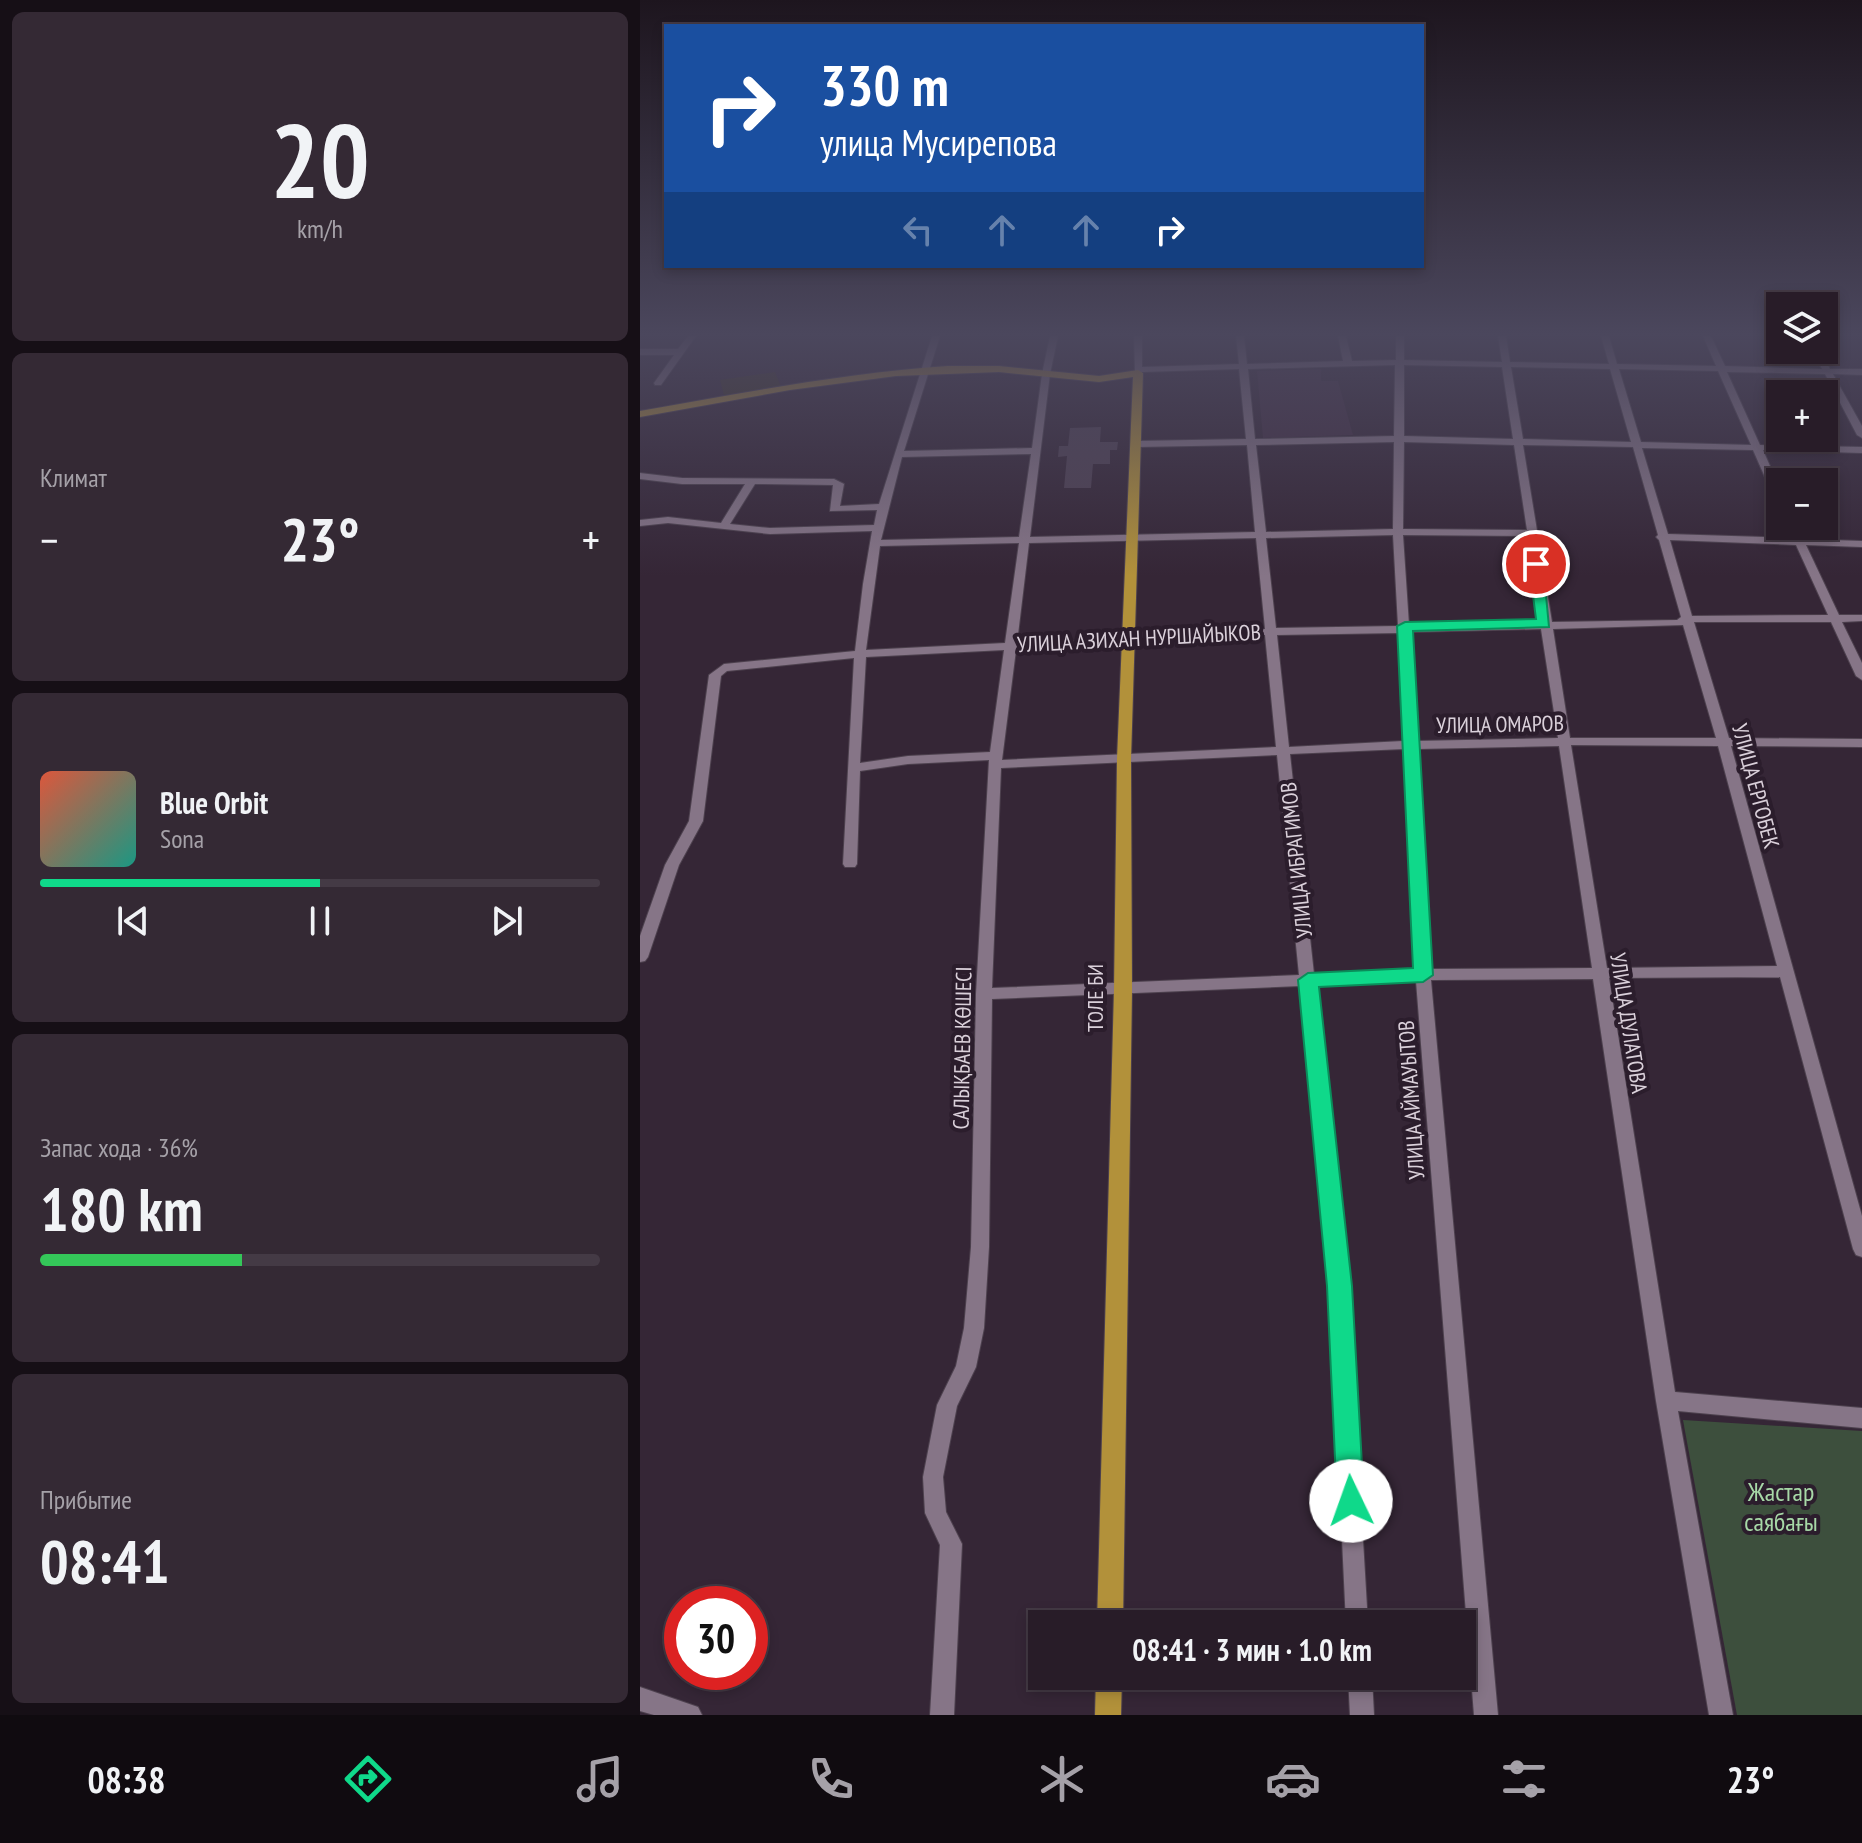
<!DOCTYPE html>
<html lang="ru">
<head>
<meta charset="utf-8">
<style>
  :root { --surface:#281c28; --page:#342934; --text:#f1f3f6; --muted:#a5a1a8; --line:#443a45; --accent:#0fd98a }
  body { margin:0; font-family:"PT Sans Narrow",sans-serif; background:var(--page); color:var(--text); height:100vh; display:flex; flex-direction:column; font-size:30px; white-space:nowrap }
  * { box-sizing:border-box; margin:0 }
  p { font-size:26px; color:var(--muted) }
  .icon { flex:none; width:44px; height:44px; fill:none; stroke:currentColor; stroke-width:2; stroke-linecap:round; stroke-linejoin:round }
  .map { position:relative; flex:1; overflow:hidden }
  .sheet { display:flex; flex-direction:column; gap:12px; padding:12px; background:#160f16; width:640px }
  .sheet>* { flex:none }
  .hud { position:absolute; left:24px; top:24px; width:760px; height:244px; border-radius:0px; box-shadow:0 4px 12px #0003,0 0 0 2px var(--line); background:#1a4fa0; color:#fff; overflow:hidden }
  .fabs { position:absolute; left:1126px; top:292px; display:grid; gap:16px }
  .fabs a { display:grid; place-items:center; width:72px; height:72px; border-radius:0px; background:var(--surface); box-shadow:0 4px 12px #0003,0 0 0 2px var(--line); font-size:40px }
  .speed { position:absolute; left:24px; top:1586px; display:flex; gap:16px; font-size:40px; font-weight:700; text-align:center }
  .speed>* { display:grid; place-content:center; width:104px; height:104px; border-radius:50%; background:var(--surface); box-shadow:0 4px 12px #0003,0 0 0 2px var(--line); line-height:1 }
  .speed .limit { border:12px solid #d22; background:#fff; color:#111 }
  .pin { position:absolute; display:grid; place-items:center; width:68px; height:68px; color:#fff; margin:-34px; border:4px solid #fff; border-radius:50%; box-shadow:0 2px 8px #0007 }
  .me { position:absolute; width:88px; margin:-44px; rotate:357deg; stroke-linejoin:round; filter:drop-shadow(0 0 6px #0008) }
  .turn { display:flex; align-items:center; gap:28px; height:168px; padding:0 24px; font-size:36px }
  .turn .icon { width:104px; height:104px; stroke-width:2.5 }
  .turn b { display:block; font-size:56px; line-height:68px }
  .lanes { display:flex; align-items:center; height:76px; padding:0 24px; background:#0003; justify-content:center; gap:40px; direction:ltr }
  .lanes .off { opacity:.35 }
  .big { font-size:60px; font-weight:800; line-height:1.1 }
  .sheet .tile { flex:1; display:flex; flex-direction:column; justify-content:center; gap:12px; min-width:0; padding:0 28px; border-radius:12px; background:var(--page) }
  .sheet .dial { align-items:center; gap:0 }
  .dial b { font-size:104px; line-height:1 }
  .song { display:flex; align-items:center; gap:24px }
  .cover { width:96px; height:96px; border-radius:12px; background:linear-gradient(135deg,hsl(10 70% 55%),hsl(170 70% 35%)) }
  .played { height:8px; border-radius:4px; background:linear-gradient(90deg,var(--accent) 50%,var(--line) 50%) }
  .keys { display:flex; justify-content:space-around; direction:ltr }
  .heat { display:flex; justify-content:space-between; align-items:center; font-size:44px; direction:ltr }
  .charge { height:12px; border-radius:6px; background:linear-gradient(90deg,#34c759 36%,var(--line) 0) }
  .trip { position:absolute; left:388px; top:1610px; width:448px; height:80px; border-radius:0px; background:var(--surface); box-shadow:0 4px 12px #0003,0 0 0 2px var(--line); font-weight:800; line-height:80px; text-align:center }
  .menu { display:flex; height:128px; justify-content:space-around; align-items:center; background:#100b10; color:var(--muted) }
  .menu .icon { width:56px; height:56px }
  .menu .active { color:var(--accent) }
  .menu b { font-size:36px; color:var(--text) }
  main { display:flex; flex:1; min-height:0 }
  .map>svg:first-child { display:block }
</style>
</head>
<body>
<main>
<section class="sheet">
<div class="tile dial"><b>20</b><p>km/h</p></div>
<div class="tile"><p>Климат</p>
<div class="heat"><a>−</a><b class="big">23°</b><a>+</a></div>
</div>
<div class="tile">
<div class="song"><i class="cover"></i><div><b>Blue Orbit</b><p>Sona</p></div></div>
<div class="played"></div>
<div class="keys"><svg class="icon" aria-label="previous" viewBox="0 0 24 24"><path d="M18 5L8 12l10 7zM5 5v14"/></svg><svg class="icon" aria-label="pause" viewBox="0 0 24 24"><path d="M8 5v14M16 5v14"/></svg><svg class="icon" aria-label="next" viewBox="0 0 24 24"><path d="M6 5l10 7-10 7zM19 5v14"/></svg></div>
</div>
<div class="tile"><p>Запас хода · 36%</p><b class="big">180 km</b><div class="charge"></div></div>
<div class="tile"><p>Прибытие</p><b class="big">08:41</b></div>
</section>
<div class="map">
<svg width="1222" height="1715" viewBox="0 0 1222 1715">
  <rect width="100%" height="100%" fill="#352636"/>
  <!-- industrial -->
  <path fill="#3c3222" d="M135 372 141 387 84 395 80 380Z"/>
  <!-- built -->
  <path fill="#412d42" d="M681 369V381H698L713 435 623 438 617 371Z"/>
  <!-- green -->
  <path fill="#3d4f3d" d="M1043 1420 1222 1431V1715H1097Z"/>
  <!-- building -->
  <path fill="#4f4153" d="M461 427 460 442H478L477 450H470V464H453L451 488H424L427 456 418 457 419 446H428L430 428Z"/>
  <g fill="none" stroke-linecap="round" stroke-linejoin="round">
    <!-- minor casing -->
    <g stroke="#4d414e" stroke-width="2">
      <path id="minor" d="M48 336H56L21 385H15L14 383 34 355H0V349H38Z
        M292 336H300L264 451 392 448 402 374 410 336H418L410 374 390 537 615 532 607 445 496 447 491 444 496 441 606 439 599 369 502 372 501 375H495L494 336H502V367L599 364 596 336H604L607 364 703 361 698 336H706L712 361 756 360V336H764V360L862 362 858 336H866L870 362 969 364 961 336H969L977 364 1076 366 1063 336H1071L1085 366 1182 369 1172 350H1180L1190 369H1222V375L1193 374 1222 426V438L1217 435 1185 374 1087 372 1120 445 1222 447V453L1123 450 1140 489V503L1135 500 1113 450 1002 448 1028 534 1153 538 1147 526H1157L1163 539 1222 541V547L1166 545 1199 615H1222V621L1202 622 1222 663V680L1216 676 1191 622H1054L1089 738 1222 739V747L1091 746 1222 1216V1257L1216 1255 1213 1249 1140 977 969 978 1035 1392 1222 1408V1428L1038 1411 1093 1715H1069L1016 1401 953 979 791 980 858 1715H834L776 981 675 985 708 1286 728 1624H706L690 1286 660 986 352 999 349 1247 344 1328 336 1367 317 1406 303 1477 306 1512 322 1544 314 1715H290L300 1545 285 1513 283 1477 297 1405 316 1366 324 1328 331 1247 336 994 349 760 268 764 220 771 217 864 215 867H205L203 864 214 658 87 671 81 676 63 821 39 865 8 957 5 961 0 962V936L25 865 49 821 69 675 84 664 215 651 223 584 232 531 130 534 28 523 0 526V520L28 517 81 523 105 484H42L0 479V473L42 478 194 479 204 484 200 506 239 504ZM755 365 754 436 615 439 608 369ZM764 365 862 367 873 439 764 436ZM871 367 970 369 991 442 883 439ZM979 369 1078 371 1111 445 1001 442ZM754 442 753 529 626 532 616 445ZM764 442 874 445 887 530 763 529ZM883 445 993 447 1018 535 1016 537 1019 540 1041 617 1037 620 912 622ZM391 454 379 537 241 540 262 457ZM115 484 193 485 190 511 237 510 234 525 130 528 90 524ZM753 535 758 626 636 628 626 538ZM763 535 888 536 900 623 769 625ZM616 538 625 629 488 632 479 638 464 640 377 643 389 543ZM1030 540 1156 545 1188 615 1052 616ZM379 543 365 643 226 650 240 546ZM1043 625 1076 738H930L913 629ZM901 629 918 738 776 741 769 632ZM758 633 763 741 649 747 637 635ZM625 635 636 747 362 760 376 650C398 649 479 651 491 638ZM364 650 350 752 268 756 220 763 226 657ZM931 745 1078 746 1137 966 967 968ZM919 746 952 968 790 969 777 749ZM764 749 775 970 674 974 650 754ZM637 755 659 975 352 988 361 768Z
        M708 1676H732L734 1715H710Z
        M0 1687 58 1707 62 1715H14L0 1711Z"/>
    </g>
    <!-- major casing -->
    <g stroke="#4d414e" stroke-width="2">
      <path id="major" d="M308 366H359L459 376 498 370 503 373 491 759 492 990 483 1624H457L474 990 477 759 493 377 459 382 359 372 256 376 150 390 0 417V411C103 393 204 373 308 366Z
        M456 1676H482L481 1715H455Z"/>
    </g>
    <!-- minor -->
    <use href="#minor" fill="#867587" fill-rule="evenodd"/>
    <!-- major -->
    <use href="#major" fill="#b2913a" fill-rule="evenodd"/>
  </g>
  <!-- sky -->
  <linearGradient id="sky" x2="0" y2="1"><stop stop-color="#1d151e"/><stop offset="0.58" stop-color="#4b475d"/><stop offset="1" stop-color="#4b475d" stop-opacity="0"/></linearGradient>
  <rect width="1222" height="576" fill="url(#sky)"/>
  <!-- route -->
  <path fill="#0fd98a" stroke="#0a8d5a" stroke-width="2" d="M896 559 903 564 909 627 773 631 793 975 783 982 679 987 712 1286 724 1501 720 1511 711 1515 701 1511 697 1501 687 1286 658 980 668 973 773 968 757 626 765 622 896 619 889 564Z"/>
  <g text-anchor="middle" stroke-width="8" stroke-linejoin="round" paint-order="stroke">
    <!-- street labels -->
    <g font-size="22" fill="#dad0da" stroke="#2b1d2c">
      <text transform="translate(499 638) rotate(-3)" y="8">УЛИЦА АЗИХАН НУРШАЙЫКОВ</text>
      <text transform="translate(860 724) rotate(-1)" y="8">УЛИЦА ОМАРОВ</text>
      <text transform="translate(1116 786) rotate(75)" y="8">УЛИЦА ЕРГОБЕК</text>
      <text transform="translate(656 860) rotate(-96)" y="8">УЛИЦА ИБРАГИМОВ</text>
      <text transform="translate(455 998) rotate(-90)" y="8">ТОЛЕ БИ</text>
      <text transform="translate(989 1023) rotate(81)" y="8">УЛИЦА ДУЛАТОВА</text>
      <text transform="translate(322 1048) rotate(-89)" y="8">САЛЫҚБАЕВ КӨШЕСІ</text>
      <text transform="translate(771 1100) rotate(-94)" y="8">УЛИЦА АЙМАУЫТОВ</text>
    </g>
    <!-- near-park labels -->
    <g font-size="26" fill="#a7d8a7" stroke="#2b1d2c">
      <text x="1141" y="1501">Жастар<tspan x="1141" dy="30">саябағы</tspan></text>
    </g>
  </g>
</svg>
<div class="fabs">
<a><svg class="icon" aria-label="layers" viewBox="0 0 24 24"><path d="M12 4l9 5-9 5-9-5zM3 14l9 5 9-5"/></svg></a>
<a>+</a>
<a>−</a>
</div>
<div class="speed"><div class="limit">30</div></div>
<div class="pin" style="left:896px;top:564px;background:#d93025"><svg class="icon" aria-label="arrive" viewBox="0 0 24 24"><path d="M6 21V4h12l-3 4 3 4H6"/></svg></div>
<svg class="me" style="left:711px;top:1501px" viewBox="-20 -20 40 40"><circle r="19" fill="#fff"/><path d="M0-13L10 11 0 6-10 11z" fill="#0fd98a"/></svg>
<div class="trip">08:41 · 3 мин · 1.0 km</div>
<div class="hud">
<div class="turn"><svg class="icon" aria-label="right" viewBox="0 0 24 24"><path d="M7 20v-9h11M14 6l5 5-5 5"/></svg><div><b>330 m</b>улица Мусирепова</div></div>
<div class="lanes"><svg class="icon off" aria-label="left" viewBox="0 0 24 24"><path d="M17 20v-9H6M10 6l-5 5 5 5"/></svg><svg class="icon off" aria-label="ahead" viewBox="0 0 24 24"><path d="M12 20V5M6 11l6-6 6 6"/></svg><svg class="icon off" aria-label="ahead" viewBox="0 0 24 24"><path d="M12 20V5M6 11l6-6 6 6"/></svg><svg class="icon" aria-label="right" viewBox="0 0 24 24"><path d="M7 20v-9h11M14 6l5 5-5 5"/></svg></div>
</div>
</div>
</main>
<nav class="menu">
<b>08:38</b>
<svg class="icon active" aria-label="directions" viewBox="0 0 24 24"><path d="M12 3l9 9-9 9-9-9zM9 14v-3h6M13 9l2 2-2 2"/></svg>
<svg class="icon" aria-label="music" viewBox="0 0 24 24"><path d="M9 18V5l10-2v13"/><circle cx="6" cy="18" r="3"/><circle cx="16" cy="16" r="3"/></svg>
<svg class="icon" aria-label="phone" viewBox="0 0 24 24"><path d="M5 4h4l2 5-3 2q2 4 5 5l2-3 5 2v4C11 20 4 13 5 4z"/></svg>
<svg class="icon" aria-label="climate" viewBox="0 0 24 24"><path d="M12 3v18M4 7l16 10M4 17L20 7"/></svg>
<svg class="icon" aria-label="car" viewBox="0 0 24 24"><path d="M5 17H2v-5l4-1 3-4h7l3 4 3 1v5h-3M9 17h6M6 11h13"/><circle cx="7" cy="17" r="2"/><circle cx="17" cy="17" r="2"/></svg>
<svg class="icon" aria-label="filters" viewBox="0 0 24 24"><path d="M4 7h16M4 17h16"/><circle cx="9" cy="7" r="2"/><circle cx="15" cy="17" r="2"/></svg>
<b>23°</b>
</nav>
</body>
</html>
